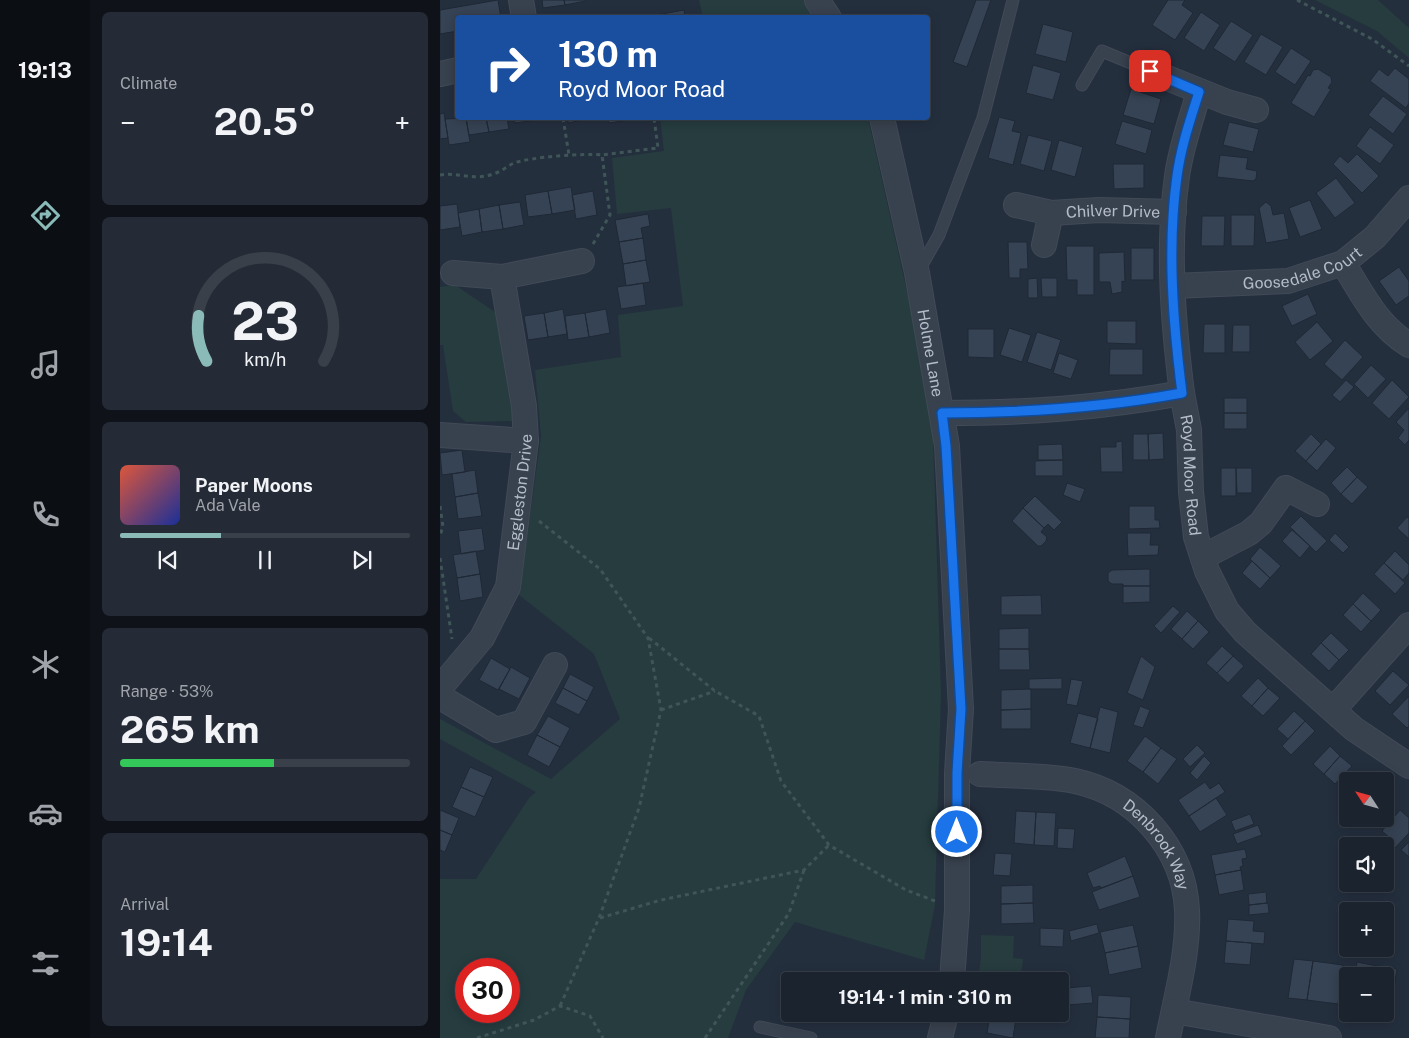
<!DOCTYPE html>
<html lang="en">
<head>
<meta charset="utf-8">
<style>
  :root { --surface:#1b232e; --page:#242b36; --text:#f1f3f6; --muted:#a0a4aa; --line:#39404a; --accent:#8bbbb9 }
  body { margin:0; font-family:"Public Sans",sans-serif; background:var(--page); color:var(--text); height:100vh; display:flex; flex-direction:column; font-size:19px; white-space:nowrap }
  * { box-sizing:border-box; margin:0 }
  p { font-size:16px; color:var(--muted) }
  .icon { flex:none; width:28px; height:28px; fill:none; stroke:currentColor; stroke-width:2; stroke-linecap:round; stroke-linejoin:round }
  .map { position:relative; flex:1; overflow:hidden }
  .details { display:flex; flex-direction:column; gap:12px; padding:12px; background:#0f1319; width:350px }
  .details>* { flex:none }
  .banner { position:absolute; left:15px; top:15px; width:475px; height:105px; border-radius:5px; box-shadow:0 2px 12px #0003,0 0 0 1px var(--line); background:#1a4fa0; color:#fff; overflow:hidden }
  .needle { width:32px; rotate:306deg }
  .fabs { position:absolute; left:899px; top:772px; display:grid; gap:10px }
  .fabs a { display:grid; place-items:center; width:55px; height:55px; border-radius:5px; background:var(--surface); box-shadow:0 2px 12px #0003,0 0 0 1px var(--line); font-size:25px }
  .speed { position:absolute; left:15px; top:958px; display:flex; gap:10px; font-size:25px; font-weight:700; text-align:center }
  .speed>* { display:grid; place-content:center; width:65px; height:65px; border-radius:50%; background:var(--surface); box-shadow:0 2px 12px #0003,0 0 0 1px var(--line); line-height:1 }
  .speed .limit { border:8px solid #d22; background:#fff; color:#111 }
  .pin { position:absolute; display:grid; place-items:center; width:42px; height:42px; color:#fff; margin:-21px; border-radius:10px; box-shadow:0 2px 8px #0006 }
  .me { position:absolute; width:55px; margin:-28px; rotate:0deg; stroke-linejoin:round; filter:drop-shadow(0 0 4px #0008) }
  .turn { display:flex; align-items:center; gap:18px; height:105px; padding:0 20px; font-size:22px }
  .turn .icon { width:65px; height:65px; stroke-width:2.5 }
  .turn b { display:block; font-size:35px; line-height:42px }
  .big { font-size:38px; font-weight:700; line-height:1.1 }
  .details .tile { flex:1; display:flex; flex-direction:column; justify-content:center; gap:8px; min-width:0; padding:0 18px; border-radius:8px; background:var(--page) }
  .details .dial { align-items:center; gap:0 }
  .dial svg { height:130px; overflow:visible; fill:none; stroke:var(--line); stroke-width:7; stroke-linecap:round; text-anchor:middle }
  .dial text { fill:var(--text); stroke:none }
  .song { display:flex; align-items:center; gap:15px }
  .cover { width:60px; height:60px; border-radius:8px; background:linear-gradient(135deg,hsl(10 70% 55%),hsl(230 70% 35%)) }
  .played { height:5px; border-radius:2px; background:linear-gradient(90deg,var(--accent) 35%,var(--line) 35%) }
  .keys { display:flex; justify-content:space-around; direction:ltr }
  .heat { display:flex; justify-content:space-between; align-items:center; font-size:28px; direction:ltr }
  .charge { height:8px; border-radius:4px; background:linear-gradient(90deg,#34c759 53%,var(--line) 0) }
  .trip { position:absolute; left:341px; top:972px; width:288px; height:50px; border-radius:5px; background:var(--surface); box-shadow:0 2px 12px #0003,0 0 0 1px var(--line); font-weight:700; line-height:50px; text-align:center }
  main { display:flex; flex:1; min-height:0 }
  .dock { display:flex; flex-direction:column; width:90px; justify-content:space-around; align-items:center; background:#0b0e12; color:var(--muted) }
  .dock .icon { width:35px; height:35px }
  .dock .on { color:var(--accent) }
  .dock b { font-size:22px; color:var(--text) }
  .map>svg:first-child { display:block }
</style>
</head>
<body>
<main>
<nav class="dock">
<b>19:13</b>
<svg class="icon on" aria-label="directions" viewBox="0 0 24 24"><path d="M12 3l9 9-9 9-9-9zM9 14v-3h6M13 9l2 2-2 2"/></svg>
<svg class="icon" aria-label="music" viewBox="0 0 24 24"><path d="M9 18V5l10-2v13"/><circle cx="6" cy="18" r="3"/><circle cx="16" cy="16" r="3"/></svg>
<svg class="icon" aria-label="phone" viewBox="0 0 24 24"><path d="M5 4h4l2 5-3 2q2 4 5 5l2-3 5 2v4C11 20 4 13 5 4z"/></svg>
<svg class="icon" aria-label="climate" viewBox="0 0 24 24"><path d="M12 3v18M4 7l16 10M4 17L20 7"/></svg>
<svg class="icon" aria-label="car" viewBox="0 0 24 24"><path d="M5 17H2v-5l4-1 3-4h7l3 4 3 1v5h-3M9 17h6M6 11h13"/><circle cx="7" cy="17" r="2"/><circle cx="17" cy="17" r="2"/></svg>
<svg class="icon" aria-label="filters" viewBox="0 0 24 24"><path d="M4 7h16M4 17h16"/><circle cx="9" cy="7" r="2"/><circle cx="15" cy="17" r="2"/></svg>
</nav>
<section class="details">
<div class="tile"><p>Climate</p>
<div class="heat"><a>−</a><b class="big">20.5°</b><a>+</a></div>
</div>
<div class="tile dial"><svg viewBox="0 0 100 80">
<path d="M14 69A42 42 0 1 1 86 69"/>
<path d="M14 69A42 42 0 0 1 9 41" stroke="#8bbbb9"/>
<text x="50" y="56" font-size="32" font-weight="700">23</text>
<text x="50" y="72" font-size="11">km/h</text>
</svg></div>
<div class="tile">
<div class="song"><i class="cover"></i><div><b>Paper Moons</b><p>Ada Vale</p></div></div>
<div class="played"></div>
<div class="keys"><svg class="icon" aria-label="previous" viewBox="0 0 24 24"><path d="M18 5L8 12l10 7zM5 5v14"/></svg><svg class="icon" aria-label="pause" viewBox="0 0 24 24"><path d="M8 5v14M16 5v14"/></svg><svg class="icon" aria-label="next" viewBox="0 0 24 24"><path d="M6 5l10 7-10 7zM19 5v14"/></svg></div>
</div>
<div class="tile"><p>Range · 53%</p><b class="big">265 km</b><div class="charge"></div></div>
<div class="tile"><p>Arrival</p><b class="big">19:14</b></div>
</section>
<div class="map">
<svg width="969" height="1038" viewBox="0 0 969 1038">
  <rect width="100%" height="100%" fill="#242f3e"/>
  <!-- green -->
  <path fill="#263c3f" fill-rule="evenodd" d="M259 0H365L378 17H263Z
    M875 0H938L969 28V58L937 31Z
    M220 118H428L492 402 501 693 495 905 484 960 355 922 306 990 288 1038H0V879H36L89 798 96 792 0 739V719L111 779 180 719 154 654 79 595 101 436 95 370 181 357 178 315 243 306 231 208 177 214 172 158 224 151ZM26 969H69V1011H26Z
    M15 285 55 312 75 421 26 422 13 411 3 345H0V287Z
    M541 935 574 936 573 958 583 959 580 981 538 980 541 957Z"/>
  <!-- building -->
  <path fill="#364354" stroke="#1f2835" d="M58 0 61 18H18V31L0 34V10Z
    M102 0H124L125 5 103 8Z
    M124 0H146V1L125 5Z
    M536 0H551L527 67 513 62Z
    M728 0H745L742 5 753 13 735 40 712 25Z
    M244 10 245 18H217V15Z
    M761 12 780 25 764 51 744 38Z
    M791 21 813 35 795 62 773 48Z
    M603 24 633 32 626 62 595 54Z
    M821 34 843 47 826 75 804 62Z
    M851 48 871 61 855 85 835 72Z
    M593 65 621 73 613 100 586 93Z
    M955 68 969 79V103L966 108 930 81 939 69 948 76Z
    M878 69 891 77 892 82 888 88 891 89 874 117 851 103 868 75 870 76 873 70Z
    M691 89 721 99 714 124 683 115Z
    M943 96 967 114 953 134 928 115Z
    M4 113 8 138 0 139V114Z
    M559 117 575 121 572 131 581 133 573 165 548 158Z
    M26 118 30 142 9 145 5 119Z
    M26 118H46L49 132 29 135Z
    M46 118H67L69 129 49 132Z
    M74 118H97V120L75 123Z
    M128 118H148V119L128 123Z
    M167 118H190V120L169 123Z
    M682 121 712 130 706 154 675 144Z
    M789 122 819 129 813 152 783 145Z
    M930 127 954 145 940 164 916 146Z
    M588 135 612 141 604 171 580 164Z
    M619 140 643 147 635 177 611 170Z
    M917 154 939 176 922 193 893 164 900 156 908 163Z
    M780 155 808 158 806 169 817 171 816 179 813 181 777 177Z
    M673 164H704V188L674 189Z
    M896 178 915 203 895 218 876 193Z
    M131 187 135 210 112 214 108 191Z
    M108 191 112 214 88 217 85 195Z
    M153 191 157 215 136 219 132 195Z
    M870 200 882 229 860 237 849 208Z
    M80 202 84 225 63 229 59 205Z
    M826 202 831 206 833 215 844 213 849 239 826 243 819 208Z
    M17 204 20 227 0 230V206Z
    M59 205 63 229 42 232 39 209Z
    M39 209 42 232 22 236 18 213Z
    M208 214 210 226 201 228 203 238 179 242 175 220Z
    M791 215H815L814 246H791Z
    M762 216H785L784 246H761Z
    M203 238 206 260 183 264 179 242Z
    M568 242H587L588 269H580V278H569Z
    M626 246H654V295H637V280H627Z
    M691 248H714V280H691Z
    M684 252 685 282 682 281V292L672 294 670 282H659V253Z
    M206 260 210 282 186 286 183 264Z
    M959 267 969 281V296L956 305 939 281Z
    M597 278 598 298H588V279Z
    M601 278H617V297H602Z
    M203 283 206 305 181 309 177 287Z
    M868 294 877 314 852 326 842 306Z
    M123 309 127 334 108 337 104 313Z
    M166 309 170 333 149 337 145 313Z
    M104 313 108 337 88 340 84 316Z
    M145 313 149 337 128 340 125 316Z
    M667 321H696V344L667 343Z
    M877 322 893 341 870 360 855 342Z
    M764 324H785V353H763Z
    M793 325H810V352H792Z
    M569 328 591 335 582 362 560 355Z
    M528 329H554V358L528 357Z
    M597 332 621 340 611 370 587 362Z
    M905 340 923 357 902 380 884 364Z
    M670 349H703V375H669Z
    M619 353 638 360 631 379 613 373Z
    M931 365 946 379 928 398 914 384Z
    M906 380 914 387 900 402 892 395Z
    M952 380 969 397 949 419 932 403Z
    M784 398H807V413H784Z
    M969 408V440L965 445 958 438 964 430 956 422Z
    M784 413H807V429H784Z
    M723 433 724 459 709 460 708 434Z
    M693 434H708L709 460H693Z
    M871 434 881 444 866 461 855 451Z
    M886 439 896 448 877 471 866 461Z
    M682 441 683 472H661L660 447H676V442Z
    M622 444 623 460H598V445Z
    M22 450 25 472 2 475 0 453Z
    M623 460V476H595V461Z
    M907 467 917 477 901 494 891 483Z
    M781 468H796V496H781Z
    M796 468H812V493H797Z
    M35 470 38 493 15 497 12 474Z
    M917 477 928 487 912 504 901 494Z
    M627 483 645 489 640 502 623 495Z
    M38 493 42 516 18 519 15 497Z
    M595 496 622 522 614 530 608 524 604 528 583 508Z
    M689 506H715V520H719L720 528 689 529Z
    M583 508 604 528 601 532 607 537 606 541 601 546H598L572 521Z
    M861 516 887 541 876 552 850 527Z
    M967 517 969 518V539L957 528Z
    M42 528 45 550 21 554 18 531Z
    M852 530 870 546 860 558 842 541Z
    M687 533H711L710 545H719L718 555 688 556Z
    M895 533 909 547 903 553 889 540Z
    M820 547 841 566 830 578 810 559Z
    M36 551 40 574 17 578 13 555Z
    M955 551 969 565V573L963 580 944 563Z
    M812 561 830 578 820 589 802 573Z
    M944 563 965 583 955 594 934 574Z
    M710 569V586H683V584H672L668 581V573L672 570Z
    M40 574 43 597 20 601 17 578Z
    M683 586H710V602L683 603Z
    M923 593 941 610 931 621 913 604Z
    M601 595 602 615H561V596Z
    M913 604 931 621 921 632 903 615Z
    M733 606 740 612 721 633 714 626Z
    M747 611 758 621 742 639 731 629Z
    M758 621 769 632 753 649 742 639Z
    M589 628V649H559V629Z
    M891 633 909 650 899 660 881 643Z
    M881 643 899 660 889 671 871 654Z
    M782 646 793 656 777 673 766 663Z
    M559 649H589L590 670H559Z
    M701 656 715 667 703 700 687 693Z
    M793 656 804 666 788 683 777 673Z
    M51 658 70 669 58 690 39 680Z
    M71 667 90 678 79 699 59 689Z
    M953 671 969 685 950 705 935 691Z
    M130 674 154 687 147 701 123 688Z
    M622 678V689H589V679Z
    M818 678 828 688 812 706 801 696Z
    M631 679 643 681 637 706 626 704Z
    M123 688 147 701 139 715 115 703Z
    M828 688 840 698 823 716 812 706Z
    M591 689V709L561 710V690Z
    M969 696V726L967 728 952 714Z
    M700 706 710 710 703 728 693 725Z
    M660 707 678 712 670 753 650 748Z
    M591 709V729H561V710Z
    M854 711 865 721 848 739 837 729Z
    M638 713 658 718 650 748 630 743Z
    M108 716 130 728 120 747 97 735Z
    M865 721 875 731 851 755 842 746Z
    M97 735 120 747 109 767 87 755Z
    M705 736 721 748 703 772 687 761Z
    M757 745 765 753 750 767 743 759Z
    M890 746 900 756 884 774 873 764Z
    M721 748 737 759 718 784 703 772Z
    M764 756 771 763 757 780 750 773Z
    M900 756 912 766 895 784 884 774Z
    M30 767 53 777 44 797 21 787Z
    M765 782 770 789 779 783 785 792 749 816 738 800Z
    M21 787 44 797 35 817 12 807Z
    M945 791 953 799 945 808Z
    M776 798 787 815 760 832 749 816Z
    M0 810 19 818 12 835 0 830Z
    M960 810 969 818V833L955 848 948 841 950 838 942 831Z
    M576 811 596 812 594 845 574 843Z
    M596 812 616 813 614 846 594 845Z
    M810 814 814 824 795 831 791 821Z
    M818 825 822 835 797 844 793 834Z
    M618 828 635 829 633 849 617 848Z
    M0 830 12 835 5 852 0 850Z
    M969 842V857L961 850Z
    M805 849 807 858 802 859 803 866 800 867 801 870 775 875 771 855Z
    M555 853 572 854 570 876 553 875Z
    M685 856 693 876 661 888 660 886 653 888 647 873Z
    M801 870 804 890 779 895 775 875Z
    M693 876 700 897 659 910 652 892Z
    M593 885V903L561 904V886Z
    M826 892 827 903 809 905 808 894Z
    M593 903 594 923 561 924V904Z
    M828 903 829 913 809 915V905Z
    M788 919 814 921 813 931 825 932 824 944 786 941Z
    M657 924 659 933 631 941 629 931Z
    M693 925 698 946 665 953 660 932Z
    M600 928 624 929 623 947 600 946Z
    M908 940V949H916L915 957 905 956Z
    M786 941 812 943 810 965 784 963Z
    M698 946 702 968 669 975 665 953Z
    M854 959 873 961 867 1000 848 998Z
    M873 961 903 965 898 1004 867 1000Z
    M917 962 937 966 935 976H915Z
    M937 966 957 969 952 1001 945 1000V976H935Z
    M651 986 653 1003 627 1005 625 988Z
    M658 995 691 997 690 1019 657 1017Z
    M550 1014 576 1018 573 1038 547 1033Z
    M657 1017 690 1019 689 1038H655Z"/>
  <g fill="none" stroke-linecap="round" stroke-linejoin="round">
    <!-- service casing -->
    <g stroke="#414a57" stroke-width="13">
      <path id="service" d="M642 85 662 51 710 71
        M478 272 499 235 543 118 573 0
        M320 1027 371 1038"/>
    </g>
    <!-- minor casing -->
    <g stroke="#414a57" stroke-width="26">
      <g id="minor">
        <path d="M81 0 84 18"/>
        <path d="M377 0 389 18"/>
        <path d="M710 71 787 102 816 110"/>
        <path d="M0 74 18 70"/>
        <path id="s1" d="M442 118 477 273 507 446 521 709 517 773V910L512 981"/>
        <path id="s2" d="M576 205 611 213 659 210 734 212"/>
        <path d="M604 245 611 213"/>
        <path d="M903 263C922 294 937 325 969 345"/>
        <path d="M13 273 62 277"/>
        <path id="s3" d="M733 286 848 281 903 263 935 237 969 198"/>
        <path d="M742 393C733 322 727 247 737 176 741 147 751 120 759 92"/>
        <path id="s4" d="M502 413C586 413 660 408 742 393L749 430 751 492 756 537 767 571 787 611 805 632 914 729 969 766"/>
        <path d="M0 435 86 441"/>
        <path d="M763 557 809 533 821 523 846 488 877 504"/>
        <path id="s5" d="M0 688 42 638 68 587 86 441 84 406 62 277 142 261"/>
        <path d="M0 697 56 730 84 722 115 665"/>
        <path d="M893 710 969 625"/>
        <path id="s6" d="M540 774C572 776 605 775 635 781 696 794 744 848 747 910 749 952 736 997 728 1038"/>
        <path d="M734 1011 889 1038"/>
        <path d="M500 1038 506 1014"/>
      </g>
    </g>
    <!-- path -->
    <path stroke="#3f5557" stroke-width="3" stroke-dasharray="4 4" stroke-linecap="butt" d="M857 0 932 39 969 66
      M123 118 129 155
      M0 175C18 172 35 181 53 174 61 172 67 166 74 163 91 157 144 153 162 155
      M153 244 170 215 162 155 218 148 214 118
      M0 506 3 527 0 535
      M99 521 160 569 208 638 221 710 199 808 159 918 120 1006
      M0 558 12 639
      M209 638 275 691 319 716 341 781 389 845 466 890 495 901
      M221 710 275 691
      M160 918 221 900 364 870 389 845
      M37 1038 94 1020 120 1006 150 1016 163 1038
      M265 1038 349 913 364 870"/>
    <!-- service -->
    <use href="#service" stroke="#38414e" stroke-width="11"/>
    <!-- minor -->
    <use href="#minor" stroke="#38414e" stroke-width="24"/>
  </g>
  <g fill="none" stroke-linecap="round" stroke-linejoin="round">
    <!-- route casing -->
    <g stroke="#114b97" stroke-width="12">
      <path id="route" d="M517 832V773L521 709 506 446 502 413C585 413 661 408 742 393 733 322 727 247 737 176 741 147 750 120 759 92L710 71"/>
    </g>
    <!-- route -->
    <use href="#route" stroke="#1a73e8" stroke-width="9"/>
  </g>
  <g text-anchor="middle" stroke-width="5" stroke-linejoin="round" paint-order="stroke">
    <!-- street labels -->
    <g font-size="16" fill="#b4bcc9" stroke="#1d2633">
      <text dy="6" stroke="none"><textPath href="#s2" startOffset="98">Chilver Drive</textPath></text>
      <text dy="6" stroke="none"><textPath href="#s3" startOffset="132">Goosedale Court</textPath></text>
      <text dy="6" stroke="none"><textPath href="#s1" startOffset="240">Holme Lane</textPath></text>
      <text dy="6" stroke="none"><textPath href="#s4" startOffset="324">Royd Moor Road</textPath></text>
      <text dy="6" stroke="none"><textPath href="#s5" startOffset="218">Eggleston Drive</textPath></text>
      <text dy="6" stroke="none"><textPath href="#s6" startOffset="204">Denbrook Way</textPath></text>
    </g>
  </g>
</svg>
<div class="fabs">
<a><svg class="needle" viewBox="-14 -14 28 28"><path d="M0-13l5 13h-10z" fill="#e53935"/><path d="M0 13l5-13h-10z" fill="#a0a4aa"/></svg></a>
<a><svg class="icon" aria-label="sound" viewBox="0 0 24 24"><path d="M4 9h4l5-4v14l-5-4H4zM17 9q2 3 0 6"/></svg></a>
<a>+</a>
<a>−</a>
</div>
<div class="speed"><div class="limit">30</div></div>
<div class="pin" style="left:710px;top:71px;background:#d93025"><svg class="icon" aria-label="arrive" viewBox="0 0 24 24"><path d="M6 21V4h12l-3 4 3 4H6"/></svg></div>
<svg class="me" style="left:517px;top:832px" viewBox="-20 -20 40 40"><circle r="17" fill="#1a73e8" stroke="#fff" stroke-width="3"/><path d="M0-11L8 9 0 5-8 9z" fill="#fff"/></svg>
<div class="trip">19:14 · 1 min · 310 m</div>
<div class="banner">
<div class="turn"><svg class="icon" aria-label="right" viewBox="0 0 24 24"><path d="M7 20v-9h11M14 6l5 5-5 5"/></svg><div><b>130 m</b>Royd Moor Road</div></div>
</div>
</div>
</main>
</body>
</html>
